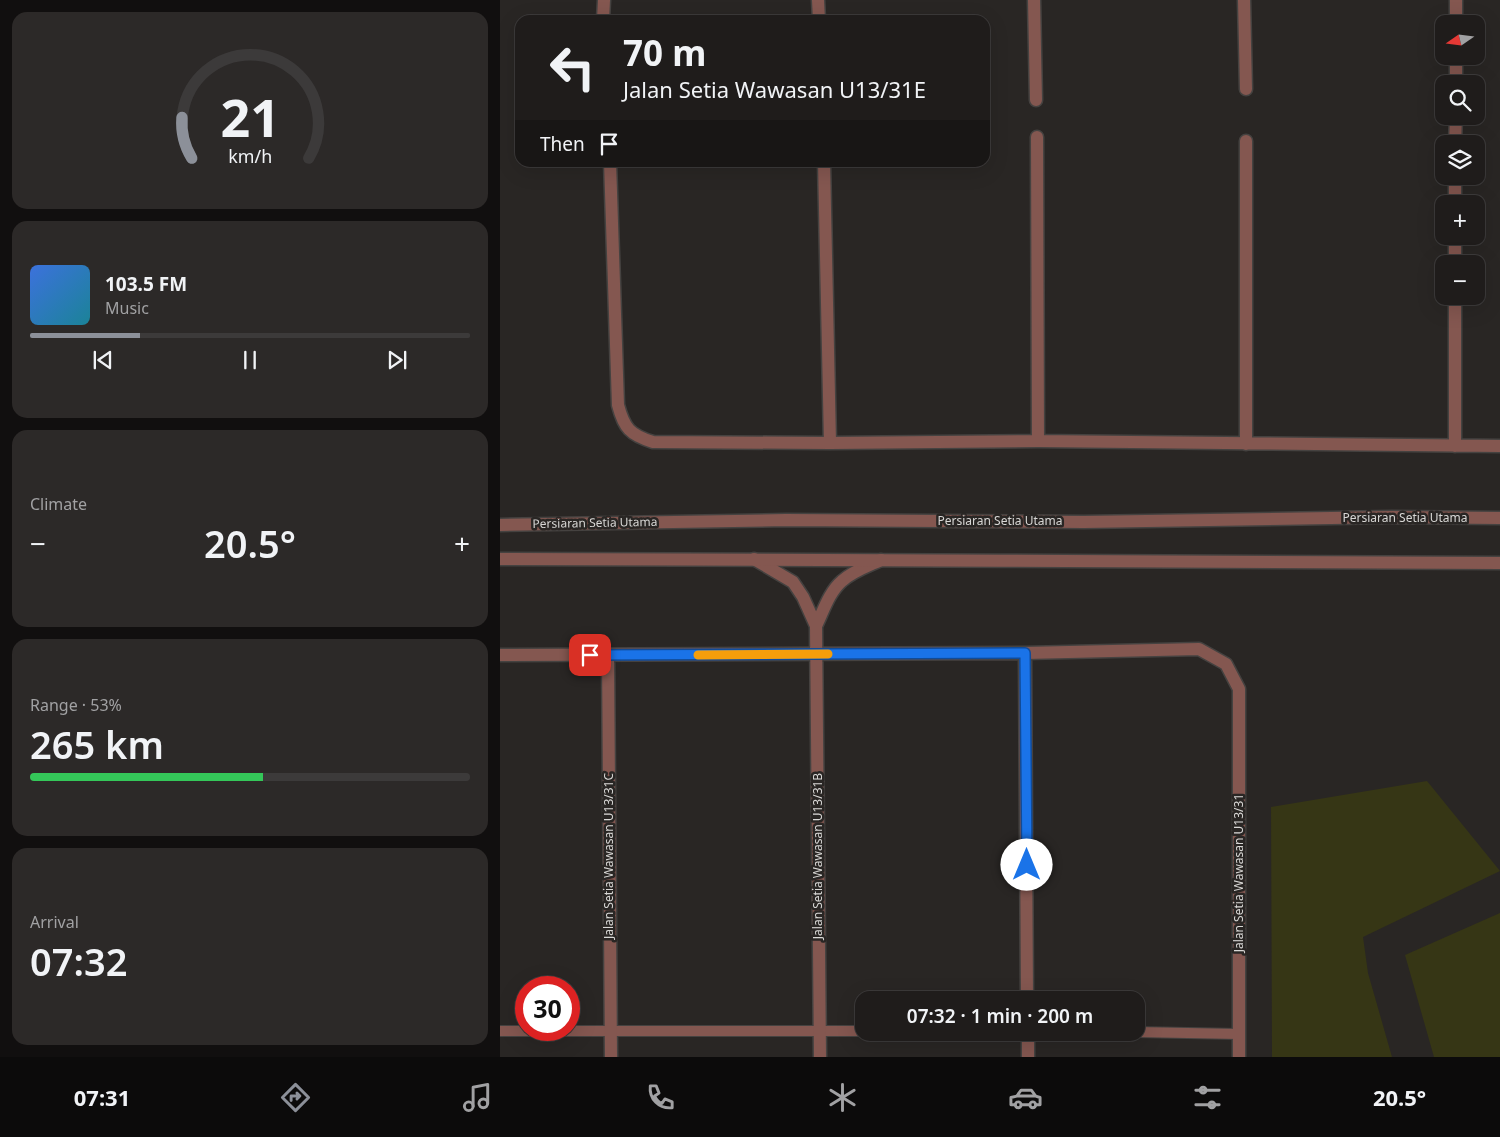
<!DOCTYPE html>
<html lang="en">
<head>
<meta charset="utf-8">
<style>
  :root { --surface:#1f1c1b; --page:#2c2928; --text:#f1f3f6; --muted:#a1a1a3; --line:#3c3a3a; --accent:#8c9099 }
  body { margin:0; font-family:"Noto Sans",sans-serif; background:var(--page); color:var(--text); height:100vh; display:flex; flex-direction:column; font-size:19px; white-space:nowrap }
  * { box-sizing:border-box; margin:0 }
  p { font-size:16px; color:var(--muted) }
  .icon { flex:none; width:28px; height:28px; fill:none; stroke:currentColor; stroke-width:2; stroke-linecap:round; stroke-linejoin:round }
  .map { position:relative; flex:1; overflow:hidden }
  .panel { display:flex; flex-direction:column; gap:12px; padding:12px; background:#110f0f; width:500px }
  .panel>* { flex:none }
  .banner { position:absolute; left:15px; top:15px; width:475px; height:152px; border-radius:15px; box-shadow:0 5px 20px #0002,0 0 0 1px var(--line); background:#1f1c1b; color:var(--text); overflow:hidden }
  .needle { width:32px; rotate:256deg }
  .tools { position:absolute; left:935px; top:15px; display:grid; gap:10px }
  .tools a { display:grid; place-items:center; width:50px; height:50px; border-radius:10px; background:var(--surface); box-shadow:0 5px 20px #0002,0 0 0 1px var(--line); font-size:25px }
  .speed { position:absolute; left:15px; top:976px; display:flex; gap:10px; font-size:25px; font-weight:700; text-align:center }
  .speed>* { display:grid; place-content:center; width:65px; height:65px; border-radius:50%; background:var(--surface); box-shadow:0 5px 20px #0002,0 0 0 1px var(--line); line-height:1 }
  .speed .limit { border:8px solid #d22; background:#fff; color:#111 }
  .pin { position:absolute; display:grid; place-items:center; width:42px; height:42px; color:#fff; margin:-21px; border-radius:10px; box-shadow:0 2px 8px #0006 }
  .me { position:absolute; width:55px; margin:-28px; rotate:0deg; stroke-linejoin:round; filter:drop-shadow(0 0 4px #0008) }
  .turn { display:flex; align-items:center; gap:18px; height:105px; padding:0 25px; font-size:22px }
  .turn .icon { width:65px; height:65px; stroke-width:2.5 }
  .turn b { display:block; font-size:35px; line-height:42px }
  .then { display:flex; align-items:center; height:48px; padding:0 25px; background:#0003; gap:10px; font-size:19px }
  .big { font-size:38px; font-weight:600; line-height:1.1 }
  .panel .card { flex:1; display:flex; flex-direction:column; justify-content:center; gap:8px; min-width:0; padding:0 18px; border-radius:15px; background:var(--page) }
  .panel .dial { align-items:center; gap:0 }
  .dial svg { height:130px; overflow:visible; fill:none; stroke:var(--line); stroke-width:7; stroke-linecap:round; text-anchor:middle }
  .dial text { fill:var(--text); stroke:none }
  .song { display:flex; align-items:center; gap:15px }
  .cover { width:60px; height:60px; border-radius:8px; background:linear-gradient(135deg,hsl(220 70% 55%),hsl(190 70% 35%)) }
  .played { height:5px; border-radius:2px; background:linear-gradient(90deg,var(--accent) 25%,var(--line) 25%) }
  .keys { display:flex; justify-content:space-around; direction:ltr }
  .heat { display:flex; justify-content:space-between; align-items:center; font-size:28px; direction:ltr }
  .charge { height:8px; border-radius:4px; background:linear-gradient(90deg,#34c759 53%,var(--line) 0) }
  .trip { position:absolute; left:355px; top:991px; width:290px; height:50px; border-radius:15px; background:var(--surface); box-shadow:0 5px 20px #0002,0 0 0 1px var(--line); font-weight:600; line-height:50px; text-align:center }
  .menu { display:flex; height:80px; justify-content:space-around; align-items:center; background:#0c0b0b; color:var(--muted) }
  .menu .icon { width:35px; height:35px }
  .menu .active { color:var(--accent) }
  .menu b { font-size:22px; color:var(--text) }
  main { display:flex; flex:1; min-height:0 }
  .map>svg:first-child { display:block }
</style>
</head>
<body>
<main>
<section class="panel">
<div class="card dial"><svg viewBox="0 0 100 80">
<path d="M14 69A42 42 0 1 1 86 69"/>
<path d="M14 69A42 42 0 0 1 8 44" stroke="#8c9099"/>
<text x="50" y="56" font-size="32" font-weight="700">21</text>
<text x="50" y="72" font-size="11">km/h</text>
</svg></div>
<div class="card">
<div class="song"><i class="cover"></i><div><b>103.5 FM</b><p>Music</p></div></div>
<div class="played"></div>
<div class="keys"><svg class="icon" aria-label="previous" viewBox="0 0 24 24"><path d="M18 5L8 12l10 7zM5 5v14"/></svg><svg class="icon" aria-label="pause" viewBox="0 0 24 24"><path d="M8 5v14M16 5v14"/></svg><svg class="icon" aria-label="next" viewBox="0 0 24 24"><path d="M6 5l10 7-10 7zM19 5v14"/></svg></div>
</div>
<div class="card"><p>Climate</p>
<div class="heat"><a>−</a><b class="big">20.5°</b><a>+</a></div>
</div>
<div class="card"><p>Range · 53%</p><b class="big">265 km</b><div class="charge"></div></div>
<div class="card"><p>Arrival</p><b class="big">07:32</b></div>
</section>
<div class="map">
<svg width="1000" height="1057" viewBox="0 0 1000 1057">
  <rect width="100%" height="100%" fill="#292624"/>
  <!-- green -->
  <path fill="#363615" d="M927 781 1000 871 863 937 868 973 892 1057H772L771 807Z
    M1000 913V1057H934L905 955Z"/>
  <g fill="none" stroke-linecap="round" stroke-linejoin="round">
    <!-- service casing -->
    <g stroke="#454240" stroke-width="12">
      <path id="service" d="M0 1031H364
        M636 1032 739 1034"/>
    </g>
    <!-- minor casing -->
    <g stroke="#454240" stroke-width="15">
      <path id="minor" d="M318 0 319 20
        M534 0 536 100
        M744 0 746 89
        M103 20 104 0
        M956 24V0
        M956 84V56
        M537 137 538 441
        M746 141V444
        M955 144 956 116
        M110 162 118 405C124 428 130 435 153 442L330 443 538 441 1000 446
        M324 162 330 443
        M955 204V176
        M955 264V236
        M955 446V296
        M254 559 293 582 303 597 316 626 320 1057
        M316 626C323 612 329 592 342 581 353 571 368 566 381 560
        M525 653 527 1000
        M0 655 525 653 699 649 726 664 739 689V1057
        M108 655 111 1057
        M528 1032V1057"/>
    </g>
    <!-- tertiary casing -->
    <g stroke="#454240" stroke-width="15">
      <path id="tertiary" d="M0 525 286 520 584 522 892 517 1000 518
        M0 559C333 558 667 563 1000 563"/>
    </g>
    <!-- service -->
    <use href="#service" stroke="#845750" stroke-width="10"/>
    <!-- minor -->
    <use href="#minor" stroke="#845750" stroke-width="12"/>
    <!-- tertiary -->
    <use href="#tertiary" stroke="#845750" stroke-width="12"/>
  </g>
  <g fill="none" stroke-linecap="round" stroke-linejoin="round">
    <!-- route casing -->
    <g stroke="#114b97" stroke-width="12">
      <path id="route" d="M90 655 525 653 527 865"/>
    </g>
    <!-- route -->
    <use href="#route" stroke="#1a73e8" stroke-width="9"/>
    <!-- slow -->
    <path stroke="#f59e0b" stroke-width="9" d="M198 655 328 654"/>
  </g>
  <g text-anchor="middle" stroke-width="5" stroke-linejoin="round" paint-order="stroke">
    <!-- street labels -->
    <g font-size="12" fill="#d8d7d5" stroke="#292624">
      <text x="905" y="522">Persiaran Setia Utama</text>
      <text x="500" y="525">Persiaran Setia Utama</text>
      <text transform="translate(95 523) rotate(-1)" y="4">Persiaran Setia Utama</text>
      <text transform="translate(109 856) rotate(-90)" y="4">Jalan Setia Wawasan U13/31C</text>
      <text transform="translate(318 856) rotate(-90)" y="4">Jalan Setia Wawasan U13/31B</text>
      <text transform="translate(739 873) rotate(-90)" y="4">Jalan Setia Wawasan U13/31</text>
    </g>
  </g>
</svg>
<div class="tools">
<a><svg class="needle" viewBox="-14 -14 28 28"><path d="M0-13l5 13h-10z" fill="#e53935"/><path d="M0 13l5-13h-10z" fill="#a1a1a3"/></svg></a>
<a><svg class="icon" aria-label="search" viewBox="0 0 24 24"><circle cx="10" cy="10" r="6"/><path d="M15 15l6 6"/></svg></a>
<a><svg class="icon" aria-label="layers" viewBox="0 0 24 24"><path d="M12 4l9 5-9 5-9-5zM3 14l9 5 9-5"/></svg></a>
<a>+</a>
<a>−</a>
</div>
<div class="speed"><div class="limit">30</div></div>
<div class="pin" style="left:90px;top:655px;background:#d93025"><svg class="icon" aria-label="arrive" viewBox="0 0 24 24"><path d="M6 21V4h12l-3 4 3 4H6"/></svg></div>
<svg class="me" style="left:527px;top:865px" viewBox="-20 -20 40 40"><circle r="19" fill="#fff"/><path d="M0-13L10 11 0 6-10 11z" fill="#1a73e8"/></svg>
<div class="trip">07:32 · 1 min · 200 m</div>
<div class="banner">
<div class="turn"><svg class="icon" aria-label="left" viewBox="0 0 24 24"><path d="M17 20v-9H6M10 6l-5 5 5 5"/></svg><div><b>70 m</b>Jalan Setia Wawasan U13/31E</div></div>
<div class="then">Then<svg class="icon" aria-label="arrive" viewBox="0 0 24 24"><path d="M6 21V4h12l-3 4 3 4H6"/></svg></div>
</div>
</div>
</main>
<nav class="menu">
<b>07:31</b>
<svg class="icon active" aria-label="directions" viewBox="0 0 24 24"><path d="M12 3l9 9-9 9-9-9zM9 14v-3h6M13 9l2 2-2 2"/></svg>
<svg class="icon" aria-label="music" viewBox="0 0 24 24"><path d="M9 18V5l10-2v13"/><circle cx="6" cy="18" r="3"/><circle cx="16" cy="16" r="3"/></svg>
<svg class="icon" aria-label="phone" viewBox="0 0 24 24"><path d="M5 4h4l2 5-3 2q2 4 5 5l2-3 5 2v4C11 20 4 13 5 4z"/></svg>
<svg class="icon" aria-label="climate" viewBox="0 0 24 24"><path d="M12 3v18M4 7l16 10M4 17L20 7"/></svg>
<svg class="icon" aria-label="car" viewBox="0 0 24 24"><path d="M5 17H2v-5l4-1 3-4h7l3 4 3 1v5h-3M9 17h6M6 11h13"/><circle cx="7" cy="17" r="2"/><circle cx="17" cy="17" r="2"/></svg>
<svg class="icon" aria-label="filters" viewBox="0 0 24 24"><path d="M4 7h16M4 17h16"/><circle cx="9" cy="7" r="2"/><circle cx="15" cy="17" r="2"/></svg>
<b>20.5°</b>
</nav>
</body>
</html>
